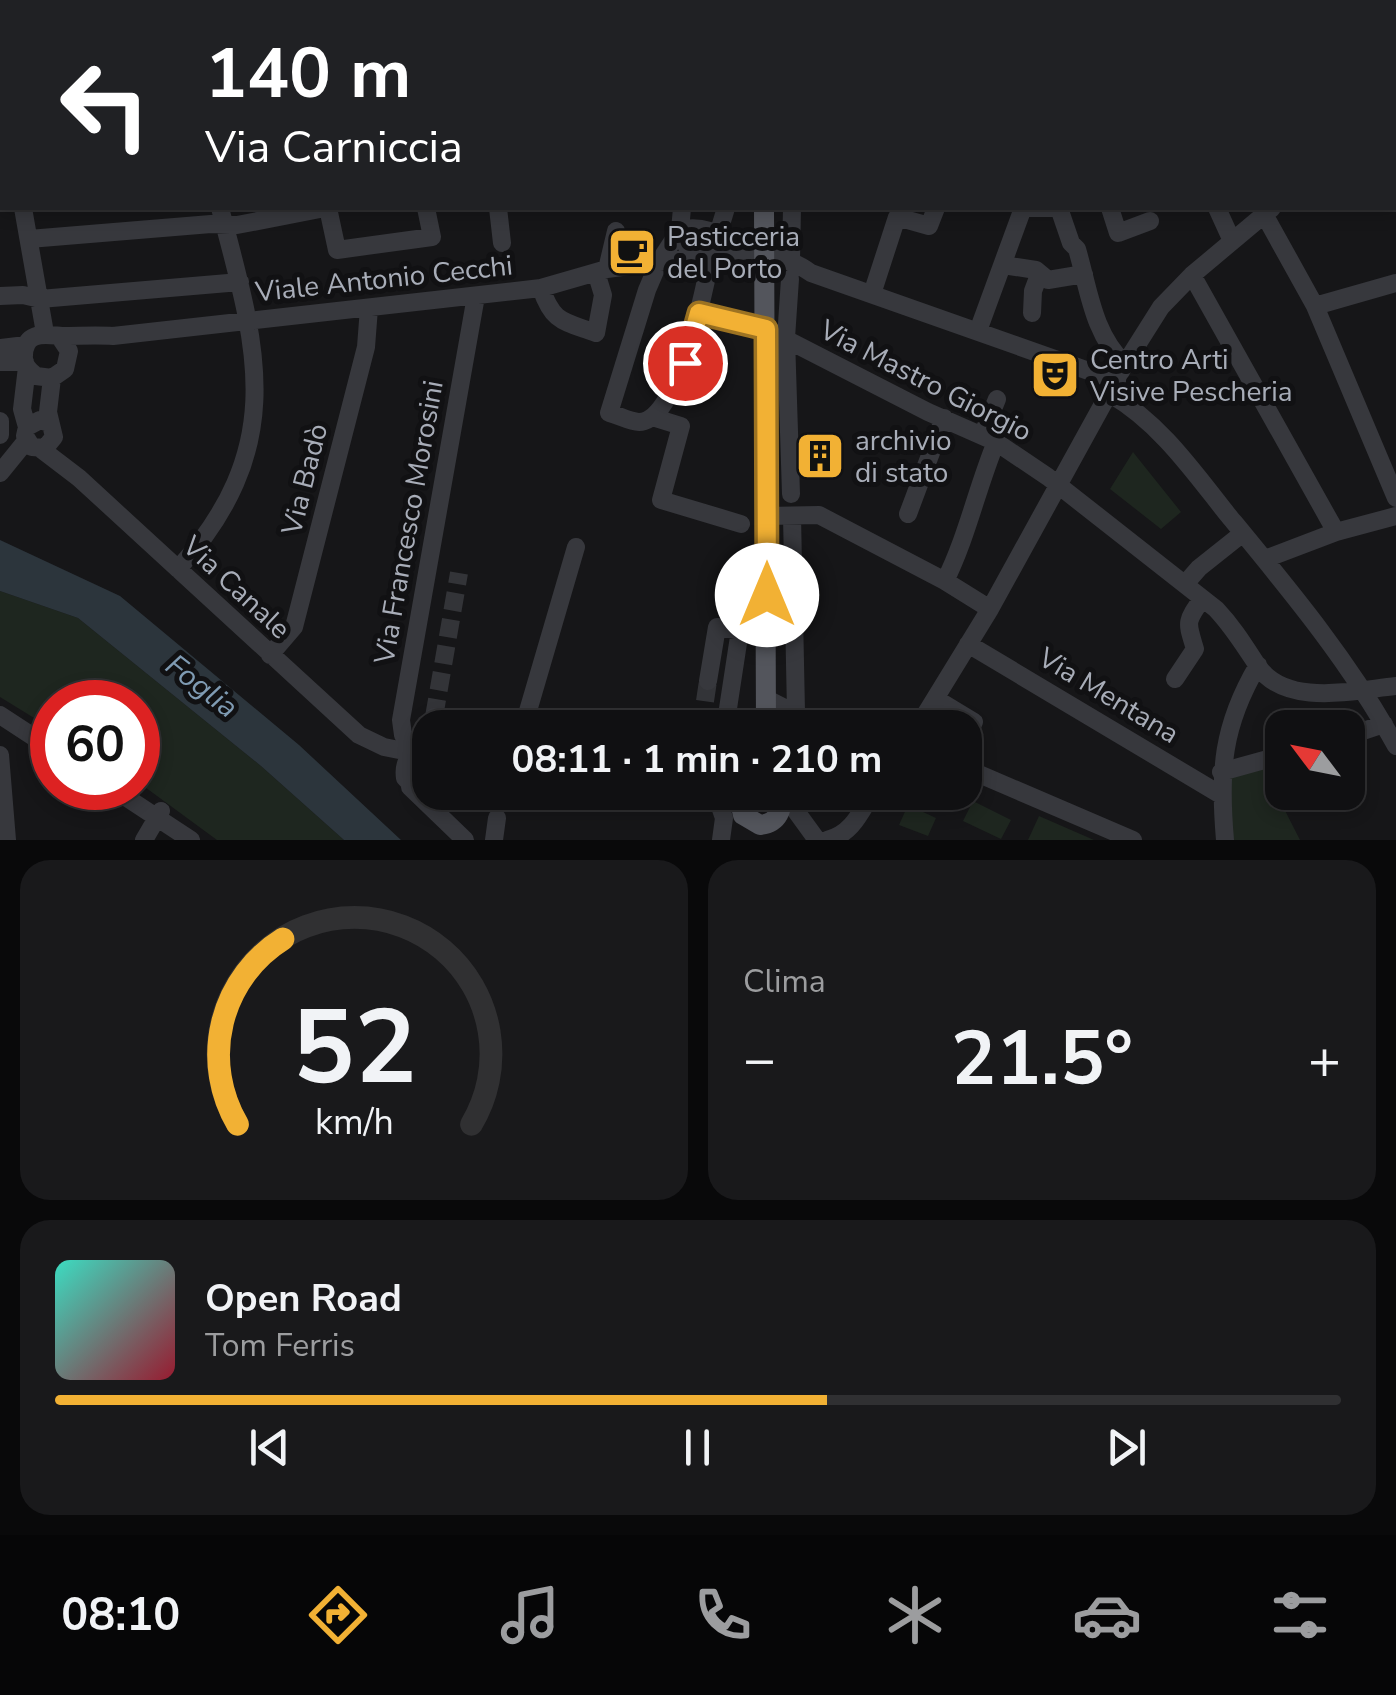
<!DOCTYPE html>
<html lang="it">
<head>
<meta charset="utf-8">
<style>
  :root { --surface:#101012; --page:#19191b; --text:#f1f3f6; --muted:#9c9d9f; --line:#303032; --accent:#f2b134 }
  body { margin:0; font-family:"Nunito Sans",sans-serif; background:var(--page); color:var(--text); height:100vh; display:flex; flex-direction:column; font-size:38px; white-space:nowrap }
  * { box-sizing:border-box; margin:0 }
  p { font-size:32px; color:var(--muted) }
  .icon { flex:none; width:55px; height:55px; fill:none; stroke:currentColor; stroke-width:2; stroke-linecap:round; stroke-linejoin:round }
  .map { position:relative; height:840px; overflow:hidden }
  .panel { display:flex; flex-direction:column; gap:20px; padding:20px; background:#09090a; flex:1 }
  .panel>* { flex:none }
  .top-card { position:absolute; left:0px; top:0px; width:1398px; height:210px; box-shadow:0 5px 15px #0003,0 0 0 2px var(--line); background:#202124; color:#fff; overflow:hidden }
  .needle { width:65px; rotate:302deg }
  .controls { position:absolute; left:1265px; top:710px; display:grid; gap:20px }
  .controls a { display:grid; place-items:center; width:100px; height:100px; border-radius:20px; background:var(--surface); box-shadow:0 5px 15px #0003,0 0 0 2px var(--line); font-size:50px }
  .speed { position:absolute; left:30px; top:680px; display:flex; gap:20px; font-size:50px; font-weight:700; text-align:center }
  .speed>* { display:grid; place-content:center; width:130px; height:130px; border-radius:50%; background:var(--surface); box-shadow:0 5px 15px #0003,0 0 0 2px var(--line); line-height:1 }
  .speed .limit { border:15px solid #d22; background:#fff; color:#111 }
  .pin { position:absolute; display:grid; place-items:center; width:85px; height:85px; color:#fff; margin:-42px; border:5px solid #fff; border-radius:50%; box-shadow:0 2px 10px #0007 }
  .me { position:absolute; width:110px; margin:-55px; rotate:0deg; stroke-linejoin:round; filter:drop-shadow(0 0 8px #0008) }
  .turn { display:flex; align-items:center; gap:35px; height:210px; padding:0 40px; font-size:45px }
  .turn .icon { width:130px; height:130px; stroke-width:2.5 }
  .turn b { display:block; font-size:70px; line-height:85px }
  .big { font-size:75px; font-weight:700; line-height:1.1 }
  .panel .card { flex:1; display:flex; flex-direction:column; justify-content:center; gap:15px; min-width:0; padding:0 35px; border-radius:30px; background:var(--page) }
  .panel .dial { align-items:center; gap:0 }
  .dial svg { height:260px; overflow:visible; fill:none; stroke:var(--line); stroke-width:7; stroke-linecap:round; text-anchor:middle }
  .dial text { fill:var(--text); stroke:none }
  .song { display:flex; align-items:center; gap:30px }
  .cover { width:120px; height:120px; border-radius:15px; background:linear-gradient(135deg,hsl(170 70% 55%),hsl(350 70% 35%)) }
  .played { height:10px; border-radius:5px; background:linear-gradient(90deg,var(--accent) 60%,var(--line) 60%) }
  .keys { display:flex; justify-content:space-around; direction:ltr }
  .heat { display:flex; justify-content:space-between; align-items:center; font-size:55px; direction:ltr }
  .panel .tiles { flex:1; display:grid; gap:20px; grid-template-columns:1fr 1fr }
  .card:last-child { grid-column:span 2 }
  .trip { position:absolute; left:412px; top:710px; width:570px; height:100px; border-radius:30px; background:var(--surface); box-shadow:0 5px 15px #0003,0 0 0 2px var(--line); font-weight:700; line-height:100px; text-align:center }
  .dock { display:flex; height:160px; justify-content:space-around; align-items:center; background:#060607; color:var(--muted) }
  .dock .icon { width:70px; height:70px }
  .dock .on { color:var(--accent) }
  .dock b { font-size:45px; color:var(--text) }
  .map>svg:first-child { display:block }
</style>
</head>
<body>
<div class="map">
<svg width="1396" height="840" viewBox="0 0 1396 840">
  <rect width="100%" height="100%" fill="#161618"/>
  <!-- green -->
  <path fill="#1e261f" d="M1133 452 1181 512 1161 529 1110 489Z
    M0 591 78 618 261 766 344 840H217L138 782V702H52V729L0 697Z
    M1264 767 1267 775 1300 840H1231L1228 778Z
    M973 801 1011 820 1001 839 963 821Z
    M908 805 936 818 928 836 899 825Z
    M1039 816 1094 840H1028Z"/>
  <!-- water -->
  <path fill="#2c353c" d="M0 540 120 596 299 745 401 840H344L261 766 78 618 0 591Z"/>
  <g fill="none" stroke-linecap="round" stroke-linejoin="round">
    <!-- minor-tunnel -->
    <path stroke="#333438" stroke-width="18" stroke-dasharray="18 9" stroke-linecap="butt" d="M434 717 459 573
      M701 728 708 681"/>
    <!-- minor -->
    <path stroke="#37383d" stroke-width="18" d="M165 0 166 2
      M280 0 281 2
      M505 0V2
      M1161 0 1162 2
      M1318 0 1319 2
      M420 2 429 0
      M1057 2 1067 0
      M1100 2 1101 0
      M1379 2 1387 0
      M1395 47H1396
      M0 102 2 113
      M1395 138H1396
      M1395 196 1396 198
      M23 208 45 333
      M328 208 337 250 432 237 426 208
      M498 208 502 243
      M682 208 680 230 692 259
      M1110 208 1118 233 1150 221
      M1217 208 1232 241
      M1264 214 1315 306 1396 498
      M718 234 726 208
      M29 239 211 224 237 225 325 208
      M711 256C705 287 678 422 639 422 630 422 618 415 609 413L647 290 659 262 680 230C710 222 732 244 758 254 781 262 787 256 811 273L1117 381
      M791 260 792 208
      M1003 265 1036 270 1048 280 1084 274
      M607 269 616 231
      M1192 275 1336 532
      M790 279 786 338 791 494
      M541 288C553 323 563 321 596 333L603 295 596 272
      M872 294 897 217 929 226 936 208
      M0 296 23 295 40 299 240 282
      M1315 306 1396 283
      M699 313 766 329 928 412 996 442 1048 477 1216 609C1233 627 1244 645 1257 665 1285 708 1355 690 1396 686
      M1032 313 1033 291 1039 275
      M978 331 1023 208H1059L1071 243 1077 249C1089 290 1093 334 1125 364
      M59 336 69 351 65 369 52 378 36 376C29 370 23 365 24 355 25 330 46 335 62 336 79 336 96 335 113 336L541 288 607 269 748 250
      M0 348 26 345
      M0 362H25
      M27 367 22 409 27 427
      M1110 394C1160 423 1193 471 1228 515 1289 589 1350 662 1396 746
      M652 417 681 426 661 500 741 524
      M0 421V435
      M49 423 40 420 27 427 25 436 32 447 45 448 54 437 48 412 52 378
      M982 436 997 399
      M41 449 79 478 359 735 384 747 414 753
      M0 473 26 441
      M908 514 944 418
      M766 516 819 515 945 581C967 537 977 488 996 442
      M792 516 796 712
      M1265 559 1336 532 1396 516
      M178 569C288 446 258 351 220 208
      M945 581 990 609
      M1185 584 1199 568 1243 533
      M968 644 1221 795
      M270 655 294 627 366 347 369 308
      M1175 679 1195 649C1187 622 1185 623 1202 599
      M708 681 717 627 767 635
      M767 699 824 728
      M936 699 974 722
      M0 715 52 749
      M434 717 436 724 445 728
      M523 728 576 547
      M725 728 740 630
      M917 728 990 609 1125 364 1161 307 1192 275 1272 208
      M1348 736 1384 724
      M419 751 403 735 401 720 476 296
      M423 751C408 754 403 764 405 778L418 792H430
      M0 755 7 840
      M965 768 1133 840
      M1221 772 1282 755
      M410 787 465 840
      M112 788 191 840
      M715 792 724 818 721 840
      M780 796 793 807 817 840
      M144 840 161 811
      M494 840 497 818
      M827 840C852 834 860 813 873 792
      M1225 840C1219 771 1222 726 1258 665"/>
    <!-- major -->
    <path stroke="#53555c" stroke-width="20" d="M729 0V2
      M764 208 766 728
      M744 792 740 802 743 815 760 825C778 823 785 809 778 792"/>
  </g>
  <g fill="none" stroke-linecap="round" stroke-linejoin="round">
    <!-- route casing -->
    <g stroke="#9d7322" stroke-width="25">
      <path id="route" d="M685 363 699 313 766 329 767 595"/>
    </g>
    <!-- route -->
    <use href="#route" stroke="#f2b134" stroke-width="18"/>
  </g>
  <!-- icons -->
  <defs>
    <g id="cafe-square" transform="scale(2.5)"><rect x="-9" y="-9" width="18" height="18" rx="4" fill="#f2b134" stroke="#111113"/><path d="M-5.5-4.5H6V0H3Q3 3.5 0 3.5H-2.5Q-5.5 3.5-5.5 0ZM3-3.2v2h1.7v-2ZM-6 4.5H4V6H-6Z" fill="#111"/></g>
    <g id="theatre-square" transform="scale(2.5)"><rect x="-9" y="-9" width="18" height="18" rx="4" fill="#f2b134" stroke="#111113"/><path d="M-5-5.5Q0-4 5-5.5V0Q5 5 0 6Q-5 5-5 0ZM-3.3-2.5H-1v1.5H-3.3ZM1-2.5H3.3v1.5H1ZM-2.8 1Q0 5.5 2.8 1Z" fill="#111"/></g>
    <g id="building-square" transform="scale(2.5)"><rect x="-9" y="-9" width="18" height="18" rx="4" fill="#f2b134" stroke="#111113"/><path d="M-4-6H4V6H1V3H-1V6H-4ZM-2.5-4.3h1.7v1.8h-1.7ZM.8-4.3h1.7v1.8H.8ZM-2.5-1h1.7V.8h-1.7ZM.8-1h1.7V.8H.8Z" fill="#111"/></g>
  </defs>
  <g fill-rule="evenodd">
    <use href="#cafe-square" x="632" y="252"/>
    <use href="#theatre-square" x="1055" y="375"/>
    <use href="#building-square" x="820" y="456"/>
  </g>
  <g text-anchor="middle" stroke-width="10" stroke-linejoin="round" paint-order="stroke">
    <!-- poi labels -->
    <g font-size="28" fill="#a8adb8" stroke="#111113" text-anchor="start">
      <text x="667" y="246">Pasticceria<tspan x="667" dy="32">del Porto</tspan></text>
      <text x="1090" y="369">Centro Arti<tspan x="1090" dy="32">Visive Pescheria</tspan></text>
      <text x="855" y="450">archivio<tspan x="855" dy="32">di stato</tspan></text>
    </g>
    <!-- street labels -->
    <g font-size="28" fill="#a8adb8" stroke="#111113">
      <text transform="translate(384 278) rotate(-6)" y="10">Viale Antonio Cecchi</text>
      <text transform="translate(926 380) rotate(27)" y="10">Via Mastro Giorgio</text>
      <text transform="translate(304 479) rotate(-76)" y="10">Via Badò</text>
      <text transform="translate(408 522) rotate(-80)" y="10">Via Francesco Morosini</text>
      <text transform="translate(237 587) rotate(43)" y="10">Via Canale</text>
      <text transform="translate(1109 695) rotate(31)" y="10">Via Mentana</text>
    </g>
    <!-- water labels -->
    <g font-size="30" font-style="italic" fill="#7f9bb3" stroke="#111113">
      <text transform="translate(202 686) rotate(38)" y="10">Foglia</text>
    </g>
  </g>
</svg>
<div class="controls">
<a><svg class="needle" viewBox="-14 -14 28 28"><path d="M0-13l5 13h-10z" fill="#e53935"/><path d="M0 13l5-13h-10z" fill="#9c9d9f"/></svg></a>
</div>
<div class="speed"><div class="limit">60</div></div>
<div class="pin" style="left:685px;top:363px;background:#d93025"><svg class="icon" aria-label="arrive" viewBox="0 0 24 24"><path d="M6 21V4h12l-3 4 3 4H6"/></svg></div>
<svg class="me" style="left:767px;top:595px" viewBox="-20 -20 40 40"><circle r="19" fill="#fff"/><path d="M0-13L10 11 0 6-10 11z" fill="#f2b134"/></svg>
<div class="trip">08:11 · 1 min · 210 m</div>
<div class="top-card">
<div class="turn"><svg class="icon" aria-label="left" viewBox="0 0 24 24"><path d="M17 20v-9H6M10 6l-5 5 5 5"/></svg><div><b>140 m</b>Via Carniccia</div></div>
</div>
</div>
<section class="panel">
<div class="tiles">
<div class="card dial"><svg viewBox="0 0 100 80">
<path d="M14 69A42 42 0 1 1 86 69"/>
<path d="M14 69A42 42 0 0 1 28 12" stroke="#f2b134"/>
<text x="50" y="56" font-size="32" font-weight="700">52</text>
<text x="50" y="72" font-size="11">km/h</text>
</svg></div>
<div class="card"><p>Clima</p>
<div class="heat"><a>−</a><b class="big">21.5°</b><a>+</a></div>
</div>
<div class="card">
<div class="song"><i class="cover"></i><div><b>Open Road</b><p>Tom Ferris</p></div></div>
<div class="played"></div>
<div class="keys"><svg class="icon" aria-label="previous" viewBox="0 0 24 24"><path d="M18 5L8 12l10 7zM5 5v14"/></svg><svg class="icon" aria-label="pause" viewBox="0 0 24 24"><path d="M8 5v14M16 5v14"/></svg><svg class="icon" aria-label="next" viewBox="0 0 24 24"><path d="M6 5l10 7-10 7zM19 5v14"/></svg></div>
</div>
</div>
</section>
<nav class="dock">
<b>08:10</b>
<svg class="icon on" aria-label="directions" viewBox="0 0 24 24"><path d="M12 3l9 9-9 9-9-9zM9 14v-3h6M13 9l2 2-2 2"/></svg>
<svg class="icon" aria-label="music" viewBox="0 0 24 24"><path d="M9 18V5l10-2v13"/><circle cx="6" cy="18" r="3"/><circle cx="16" cy="16" r="3"/></svg>
<svg class="icon" aria-label="phone" viewBox="0 0 24 24"><path d="M5 4h4l2 5-3 2q2 4 5 5l2-3 5 2v4C11 20 4 13 5 4z"/></svg>
<svg class="icon" aria-label="climate" viewBox="0 0 24 24"><path d="M12 3v18M4 7l16 10M4 17L20 7"/></svg>
<svg class="icon" aria-label="car" viewBox="0 0 24 24"><path d="M5 17H2v-5l4-1 3-4h7l3 4 3 1v5h-3M9 17h6M6 11h13"/><circle cx="7" cy="17" r="2"/><circle cx="17" cy="17" r="2"/></svg>
<svg class="icon" aria-label="filters" viewBox="0 0 24 24"><path d="M4 7h16M4 17h16"/><circle cx="9" cy="7" r="2"/><circle cx="15" cy="17" r="2"/></svg>
</nav>
</body>
</html>
